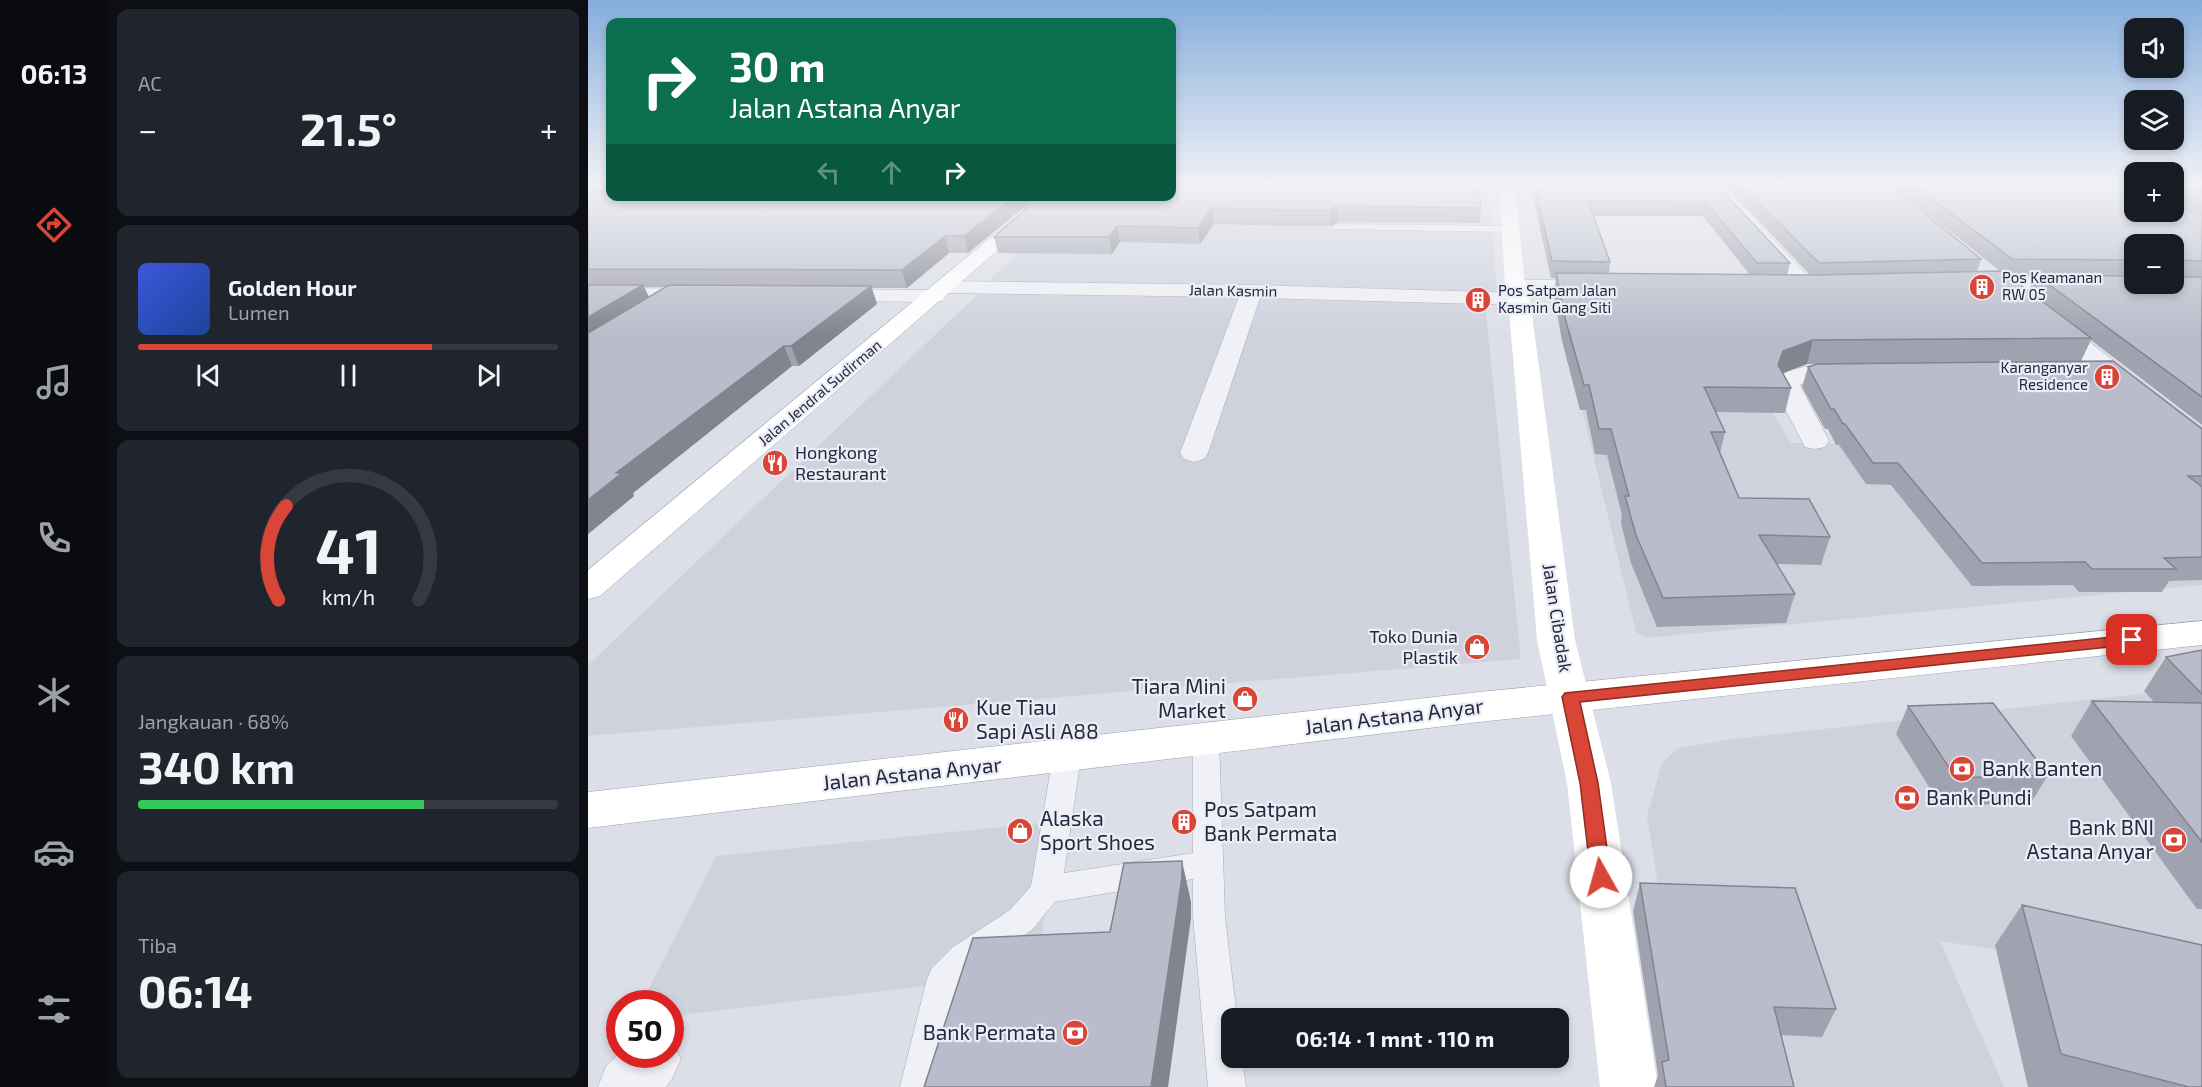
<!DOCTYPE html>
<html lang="id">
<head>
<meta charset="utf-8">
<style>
  :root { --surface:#171b24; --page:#20242c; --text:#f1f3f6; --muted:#9ea1a6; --line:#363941; --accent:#d94536 }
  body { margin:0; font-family:"Exo 2",sans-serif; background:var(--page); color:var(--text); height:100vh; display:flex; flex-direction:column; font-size:22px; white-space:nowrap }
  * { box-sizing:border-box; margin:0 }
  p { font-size:20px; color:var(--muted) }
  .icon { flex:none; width:33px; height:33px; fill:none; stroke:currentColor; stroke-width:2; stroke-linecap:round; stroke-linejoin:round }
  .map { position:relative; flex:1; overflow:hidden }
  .sheet { display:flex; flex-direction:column; gap:9px; padding:9px; background:#0d0f14; width:480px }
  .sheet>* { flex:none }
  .hud { position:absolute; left:18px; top:18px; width:570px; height:183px; border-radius:12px; box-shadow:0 3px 9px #0003; background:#0b6e4f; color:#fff; overflow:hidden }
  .fabs { position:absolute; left:1536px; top:18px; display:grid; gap:12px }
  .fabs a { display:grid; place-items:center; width:60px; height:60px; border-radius:12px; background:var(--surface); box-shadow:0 3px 9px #0003; font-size:30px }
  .speed { position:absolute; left:18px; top:990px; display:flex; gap:12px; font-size:30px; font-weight:700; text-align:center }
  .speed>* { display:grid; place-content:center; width:78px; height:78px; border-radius:50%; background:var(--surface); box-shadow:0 3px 9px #0003; line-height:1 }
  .speed .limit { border:9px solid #d22; background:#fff; color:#111 }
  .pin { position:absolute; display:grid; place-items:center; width:51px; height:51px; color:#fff; margin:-26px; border-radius:12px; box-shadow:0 3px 9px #0006 }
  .me { position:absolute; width:66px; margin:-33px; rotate:353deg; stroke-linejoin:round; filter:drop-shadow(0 0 4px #0008) }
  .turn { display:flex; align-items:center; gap:21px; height:126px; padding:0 24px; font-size:27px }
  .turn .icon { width:78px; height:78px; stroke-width:2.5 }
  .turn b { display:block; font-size:42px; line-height:51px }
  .lanes { display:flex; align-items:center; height:57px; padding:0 24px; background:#0003; justify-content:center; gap:30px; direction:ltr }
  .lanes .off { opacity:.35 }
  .big { font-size:45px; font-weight:700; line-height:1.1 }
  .sheet .tile { flex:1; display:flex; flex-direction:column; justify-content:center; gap:9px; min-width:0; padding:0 21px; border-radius:12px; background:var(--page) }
  .sheet .dial { align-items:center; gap:0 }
  .dial svg { height:156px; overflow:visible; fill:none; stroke:var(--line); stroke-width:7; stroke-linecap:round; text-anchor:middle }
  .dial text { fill:var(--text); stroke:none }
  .song { display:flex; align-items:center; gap:18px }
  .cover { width:72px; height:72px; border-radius:9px; background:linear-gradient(135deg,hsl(230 70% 55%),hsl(220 70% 35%)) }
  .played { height:6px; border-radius:3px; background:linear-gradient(90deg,var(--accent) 70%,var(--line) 70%) }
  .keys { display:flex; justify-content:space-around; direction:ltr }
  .heat { display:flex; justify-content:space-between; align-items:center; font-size:33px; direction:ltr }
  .charge { height:9px; border-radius:4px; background:linear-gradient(90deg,#34c759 68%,var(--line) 0) }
  .trip { position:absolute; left:633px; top:1008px; width:348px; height:60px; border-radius:12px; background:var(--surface); box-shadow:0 3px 9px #0003; font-weight:700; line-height:60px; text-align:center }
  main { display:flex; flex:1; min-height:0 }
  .dock { display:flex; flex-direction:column; width:108px; justify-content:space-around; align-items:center; background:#090b0e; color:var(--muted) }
  .dock .icon { width:42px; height:42px }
  .dock .current { color:var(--accent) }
  .dock b { font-size:27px; color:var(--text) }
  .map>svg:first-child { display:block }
</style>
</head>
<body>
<main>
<nav class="dock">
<b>06:13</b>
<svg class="icon current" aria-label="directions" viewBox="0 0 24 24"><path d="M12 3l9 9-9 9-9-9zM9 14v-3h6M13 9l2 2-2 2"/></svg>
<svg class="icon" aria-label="music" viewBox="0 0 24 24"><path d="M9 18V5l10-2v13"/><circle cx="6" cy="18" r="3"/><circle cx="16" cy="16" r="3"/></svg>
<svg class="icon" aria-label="phone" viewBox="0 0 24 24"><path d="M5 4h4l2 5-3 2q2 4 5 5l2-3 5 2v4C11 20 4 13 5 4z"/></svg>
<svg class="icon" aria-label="climate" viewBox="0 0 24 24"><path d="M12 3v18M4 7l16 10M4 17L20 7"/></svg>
<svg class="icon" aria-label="car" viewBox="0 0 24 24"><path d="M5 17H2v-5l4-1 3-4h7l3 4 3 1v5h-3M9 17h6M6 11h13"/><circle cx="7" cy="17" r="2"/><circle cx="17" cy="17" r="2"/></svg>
<svg class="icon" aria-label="filters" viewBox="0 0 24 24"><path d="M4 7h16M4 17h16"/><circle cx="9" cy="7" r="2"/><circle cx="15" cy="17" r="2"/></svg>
</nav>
<section class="sheet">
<div class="tile"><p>AC</p>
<div class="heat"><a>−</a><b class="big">21.5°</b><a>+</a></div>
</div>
<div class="tile">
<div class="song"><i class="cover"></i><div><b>Golden Hour</b><p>Lumen</p></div></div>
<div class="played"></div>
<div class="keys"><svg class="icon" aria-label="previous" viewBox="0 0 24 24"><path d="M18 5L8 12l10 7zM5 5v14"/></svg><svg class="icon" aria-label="pause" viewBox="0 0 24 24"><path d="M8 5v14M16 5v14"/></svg><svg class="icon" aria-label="next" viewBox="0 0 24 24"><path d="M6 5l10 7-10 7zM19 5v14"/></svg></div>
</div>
<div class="tile dial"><svg viewBox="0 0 100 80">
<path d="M14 69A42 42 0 1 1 86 69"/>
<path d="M14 69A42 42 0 0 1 18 21" stroke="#d94536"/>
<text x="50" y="56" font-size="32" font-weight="700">41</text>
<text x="50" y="72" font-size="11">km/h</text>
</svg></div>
<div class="tile"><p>Jangkauan · 68%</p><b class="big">340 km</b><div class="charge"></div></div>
<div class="tile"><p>Tiba</p><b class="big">06:14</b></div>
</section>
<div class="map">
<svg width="1614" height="1087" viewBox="0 0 1614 1087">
  <rect width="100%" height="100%" fill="#dddfe8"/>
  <!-- built -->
  <path fill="#cfd1dd" d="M584 183H904L903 207 806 208 903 209 909 293 399 282 484 205 584 196Z
    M965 289 1110 292 1203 443 1429 446 1614 514V585L1058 638 1048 632Z
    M393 291 897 304 933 659 0 736V665Z
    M1614 687V974L1573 975 1352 941 1416 1087H1102L1059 816 1074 762 1091 748 1145 739Z
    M473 821 447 973 83 1016 82 1004H53L128 856Z"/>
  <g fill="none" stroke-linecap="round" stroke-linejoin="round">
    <!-- stream -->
    <path fill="#94a2cc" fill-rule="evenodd" d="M1586 196 1614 210V215L1586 200Z"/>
    <!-- lane casing -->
    <g stroke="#a6a8b6" stroke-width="1">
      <path id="lane" d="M750 224 923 226 929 229 923 232 746 229 744 227Z
        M618 728 627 731 631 738 637 916 649 1018H644V1058H654L658 1087H620L605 916V879L467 902 444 930 389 969 371 987 350 1087H312L339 979 344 968 365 947 422 910 443 886 465 756 469 749 479 746 489 749 493 756 476 873 605 853V738L609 731Z"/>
    </g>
    <!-- street casing -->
    <g stroke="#a6a8b6" stroke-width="1">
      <path id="street" d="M1115 183H1132L1227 284 1231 288 1227 292 1220 294 1213 292Z
        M1388 279H1489L1496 281 1499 285 1496 289 1489 291 1381 289 1378 285 1381 281Z
        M927 280H1012L1019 282 1022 286 1019 290 1012 292 920 290 917 286 920 282Z
        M358 281 664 285 931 293 939 294 942 299 939 304 931 305 672 298 620 453 616 459 606 462 596 459 592 453 651 297 355 293 358 296 355 301 347 302 242 301 234 300 231 295 234 290 242 289 350 290 348 287 351 283Z
        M109 288 117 289 120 294 117 299 0 301V289Z
        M1462 316 1470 318 1614 428V450L1604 448 1454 328 1451 323 1454 318Z
        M1262 365 1271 367 1274 372 1271 377 1222 381 1212 385 1241 441 1237 447 1227 449 1217 447 1186 388C1190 362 1241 365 1262 365Z
        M82 1038 93 1059 84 1079 78 1087H10L18 1066 32 1052V1054H82Z"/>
    </g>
    <!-- primary casing -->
    <g stroke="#9b9fb5" stroke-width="1">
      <path id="primary" d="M453 196H472L12 596 0 599V570Z
        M1614 621V645L891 722 0 828V792L891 692Z"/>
    </g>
    <!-- lane -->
    <use href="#lane" fill="#f0f1f6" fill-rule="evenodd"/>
    <!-- street -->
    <use href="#street" fill="#f0f1f6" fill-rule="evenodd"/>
    <!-- secondary -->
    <path fill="#fff" fill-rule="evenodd" d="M911 183H927L937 286 942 299 987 640 1023 783 1070 1087H1012L979 783 949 640 920 299 917 286Z"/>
    <!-- primary -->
    <use href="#primary" fill="#fff" fill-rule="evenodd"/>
  </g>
  <!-- wall -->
  <path fill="#a0a2af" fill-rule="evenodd" d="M0 183H22V196H450L380 253H361L319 288H284L289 304 211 366H204L45 493 46 496 0 534ZM56 287H78L61 297Z
    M584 183H777L776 187 893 208 892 223 750 222 743 226H698L626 224 612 244 532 242 524 254 410 253 406 237Z
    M942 183H1127L1202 263 1199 275H1222L1135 183H1300L1393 259 1389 272 1412 271 1301 183H1614V212L1596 204 1594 207 1614 216V425L1503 340 1493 361 1614 429V580L1581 581 1574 592H1491L1485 585 1384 586 1303 485 1278 484 1251 445H1248L1240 429H1237L1214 387 1220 367 1364 363 1219 364 1195 373 1203 388 1197 413 1128 412 1137 432 1132 453 1151 498 1242 537 1233 565 1188 564 1207 594 1198 623 1069 627 1043 563 1033 523 1034 515 1019 455 1007 454 998 410H992L974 341 966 295 968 278H963ZM1006 216H1115L1162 275 1021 274 1022 262ZM1546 244H1586V284H1546ZM1420 276H1447L1441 291Z
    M1614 650V909H1609L1483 736 1504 701 1566 702 1556 691 1578 657Z
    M1320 706 1460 775 1443 803 1353 806 1308 734Z
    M1052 883 1248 1009 1234 1037 1193 1035 1206 1087H1066L1070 1075 1045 911Z
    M1434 905 1614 1087H1440L1407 945Z"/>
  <!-- shaded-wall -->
  <path fill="#82848e" d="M634 183H645V187Z
    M427 196H450L380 253 376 236Z
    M749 206 750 222 743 226 742 210Z
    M624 208 626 224 612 244 610 228Z
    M529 226 532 242 524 254 521 237Z
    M357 236 361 253 319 288 314 270Z
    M55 285 64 303 0 342V317Z
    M283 286 289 304 211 366 203 346Z
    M1225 340 1219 364 1189 375 1184 389 1190 365 1195 351Z
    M196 346 204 366 45 493 46 496 0 534V500L28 473Z
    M594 861 603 902V918L580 1087H563Z"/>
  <!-- building -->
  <path fill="#babccb" stroke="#82848e" stroke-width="1.5" d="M584 183H638L644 186 791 187 792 183H890L893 208 749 206 742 210H697L624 208 610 228 529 226 521 237H406L453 196H584Z
    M946 183H1127L1202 263H1169L1117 202 1000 201 1022 262 964 261Z
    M1151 183H1300L1393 259 1231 263Z
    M1323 183H1546V212H1586V203L1614 216V261L1594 260 1592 265H1586V244H1546V260L1424 259Z
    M1586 183H1614V194L1592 186 1591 195 1587 198 1596 203H1586Z
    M0 195H22V196H427L376 236H357L314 270 0 269Z
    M1414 271 1503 338 1225 340 1195 351 1190 365 1203 388 1116 387 1137 432H1123L1151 498 1221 499 1242 537 1171 535 1207 594 1075 598 1048 535 1037 496H1041L1023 429H1011L1001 385H996L977 318 968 273 1226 275Z
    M1448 275 1546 276V284H1586V277H1614V397Z
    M0 285H55L0 317Z
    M81 285 283 286 203 346H196L28 473H34L0 500V333Z
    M1525 361 1614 429V476H1600L1614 487V557L1576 558 1588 569H1504L1497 562 1394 563 1310 463H1285L1257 424H1255L1246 409H1243L1220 367 1229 364Z
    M1614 650V694L1578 657Z
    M1504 701 1614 703V842Z
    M1405 703 1460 775 1368 778 1320 706Z
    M594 861V877L563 1087H336L385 938 522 932 536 863Z
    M1052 883 1207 888 1248 1009 1186 1007 1206 1087H1078L1074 1062 1081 1060Z
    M1434 905 1614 945V1087H1601L1473 1054Z"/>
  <!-- sky -->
  <linearGradient id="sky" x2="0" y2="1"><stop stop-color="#86addd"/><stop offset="0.55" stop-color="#f0f1f5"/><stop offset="1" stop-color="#f0f1f5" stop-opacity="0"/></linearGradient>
  <rect width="1614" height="335" fill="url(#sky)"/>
  <!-- route -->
  <path fill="#d94536" stroke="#8d2d23" stroke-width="1.5" d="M1544 635 1550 636 1552 640 1550 644 992 702 1010 783 1023 877 1020 883 1013 885 1006 883 1003 877 992 783 974 697 977 693Z"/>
  <!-- icons -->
  <defs>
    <g id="building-disc" transform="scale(1.35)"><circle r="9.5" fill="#d94536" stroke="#eceef6"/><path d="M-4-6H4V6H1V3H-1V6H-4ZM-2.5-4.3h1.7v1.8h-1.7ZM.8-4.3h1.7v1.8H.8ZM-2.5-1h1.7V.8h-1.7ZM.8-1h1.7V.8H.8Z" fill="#fff"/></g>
    <g id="restaurant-disc" transform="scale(1.35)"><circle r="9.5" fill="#d94536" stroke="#eceef6"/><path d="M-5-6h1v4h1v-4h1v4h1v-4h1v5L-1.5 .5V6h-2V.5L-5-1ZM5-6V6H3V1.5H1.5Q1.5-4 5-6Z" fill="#fff"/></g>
    <g id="shop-disc" transform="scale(1.35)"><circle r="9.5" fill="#d94536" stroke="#eceef6"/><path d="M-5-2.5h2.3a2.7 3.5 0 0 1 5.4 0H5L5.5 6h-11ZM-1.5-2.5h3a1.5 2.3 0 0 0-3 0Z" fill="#fff"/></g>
    <g id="bank-disc" transform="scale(1.35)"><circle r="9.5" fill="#d94536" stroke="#eceef6"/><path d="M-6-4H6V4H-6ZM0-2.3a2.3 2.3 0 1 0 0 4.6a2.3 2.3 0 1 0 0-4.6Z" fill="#fff"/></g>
  </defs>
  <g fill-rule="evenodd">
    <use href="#building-disc" x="1394" y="287"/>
    <use href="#building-disc" x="890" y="300"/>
    <use href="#building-disc" x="1519" y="377"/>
    <use href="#restaurant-disc" x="187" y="463"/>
    <use href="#shop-disc" x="889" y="647"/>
    <use href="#shop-disc" x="657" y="699"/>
    <use href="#restaurant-disc" x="368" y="720"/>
    <use href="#bank-disc" x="1374" y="769"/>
    <use href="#bank-disc" x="1319" y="798"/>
    <use href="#building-disc" x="596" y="822"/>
    <use href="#shop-disc" x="432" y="831"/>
    <use href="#bank-disc" x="1586" y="840"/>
    <use href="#bank-disc" x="487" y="1033"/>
  </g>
  <g text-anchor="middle" stroke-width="4.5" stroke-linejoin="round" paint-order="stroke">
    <!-- far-poi labels -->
    <g font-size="15" fill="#252840" stroke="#eceef6" text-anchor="start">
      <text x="1414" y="283">Pos Keamanan<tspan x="1414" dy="17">RW 05</tspan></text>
      <text x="910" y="296">Pos Satpam Jalan<tspan x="910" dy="17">Kasmin Gang Siti</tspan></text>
      <text x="1500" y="373" text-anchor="end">Karanganyar<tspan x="1500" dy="17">Residence</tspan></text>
    </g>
    <!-- far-street labels -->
    <g font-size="15" fill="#252840" stroke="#eceef6">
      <text transform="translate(645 291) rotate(1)" y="5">Jalan Kasmin</text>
      <text transform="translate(232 393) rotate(-40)" y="5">Jalan Jendral Sudirman</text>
    </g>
    <!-- poi labels -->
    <g font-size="18" fill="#252840" stroke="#eceef6" text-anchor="start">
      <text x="207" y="459">Hongkong<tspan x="207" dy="21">Restaurant</tspan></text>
      <text x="870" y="643" text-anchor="end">Toko Dunia<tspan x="870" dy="21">Plastik</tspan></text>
    </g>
    <!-- street labels -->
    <g font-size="18" fill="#252840" stroke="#eceef6">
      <text transform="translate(969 618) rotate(81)" y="6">Jalan Cibadak</text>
    </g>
    <!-- near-poi labels -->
    <g font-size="21" fill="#252840" stroke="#eceef6" text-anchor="start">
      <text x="638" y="694" text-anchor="end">Tiara Mini<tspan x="638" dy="24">Market</tspan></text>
      <text x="388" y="715">Kue Tiau<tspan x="388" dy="24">Sapi Asli A88</tspan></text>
      <text x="1394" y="776">Bank Banten</text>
      <text x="1338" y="805">Bank Pundi</text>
      <text x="616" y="817">Pos Satpam<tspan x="616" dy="24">Bank Permata</tspan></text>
      <text x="452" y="826">Alaska<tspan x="452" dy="24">Sport Shoes</tspan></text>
      <text x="1566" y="835" text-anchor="end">Bank BNI<tspan x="1566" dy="24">Astana Anyar</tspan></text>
      <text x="468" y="1040" text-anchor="end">Bank Permata</text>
    </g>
    <!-- near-street labels -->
    <g font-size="21" fill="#252840" stroke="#eceef6">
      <text transform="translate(806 717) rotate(-7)" y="7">Jalan Astana Anyar</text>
      <text transform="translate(324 774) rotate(-6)" y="7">Jalan Astana Anyar</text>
    </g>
  </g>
</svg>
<div class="fabs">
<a><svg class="icon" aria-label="sound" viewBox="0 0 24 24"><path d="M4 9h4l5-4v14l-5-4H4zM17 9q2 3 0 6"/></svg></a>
<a><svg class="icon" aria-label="layers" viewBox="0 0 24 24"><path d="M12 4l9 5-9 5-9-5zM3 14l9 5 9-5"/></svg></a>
<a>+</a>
<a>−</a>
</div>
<div class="speed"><div class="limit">50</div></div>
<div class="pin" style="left:1544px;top:640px;background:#d93025"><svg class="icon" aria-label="arrive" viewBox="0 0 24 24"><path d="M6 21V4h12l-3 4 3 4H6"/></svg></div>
<svg class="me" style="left:1013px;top:877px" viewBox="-20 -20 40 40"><circle r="19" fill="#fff"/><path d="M0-13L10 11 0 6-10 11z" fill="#d94536"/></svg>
<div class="trip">06:14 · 1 mnt · 110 m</div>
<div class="hud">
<div class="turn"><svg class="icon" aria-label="right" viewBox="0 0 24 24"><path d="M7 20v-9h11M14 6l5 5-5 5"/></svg><div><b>30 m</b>Jalan Astana Anyar</div></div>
<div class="lanes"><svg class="icon off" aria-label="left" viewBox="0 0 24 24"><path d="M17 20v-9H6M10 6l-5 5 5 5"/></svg><svg class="icon off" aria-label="ahead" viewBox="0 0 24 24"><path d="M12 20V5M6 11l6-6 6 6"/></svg><svg class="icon" aria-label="right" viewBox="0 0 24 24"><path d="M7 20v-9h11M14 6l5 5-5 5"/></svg></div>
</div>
</div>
</main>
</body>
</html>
